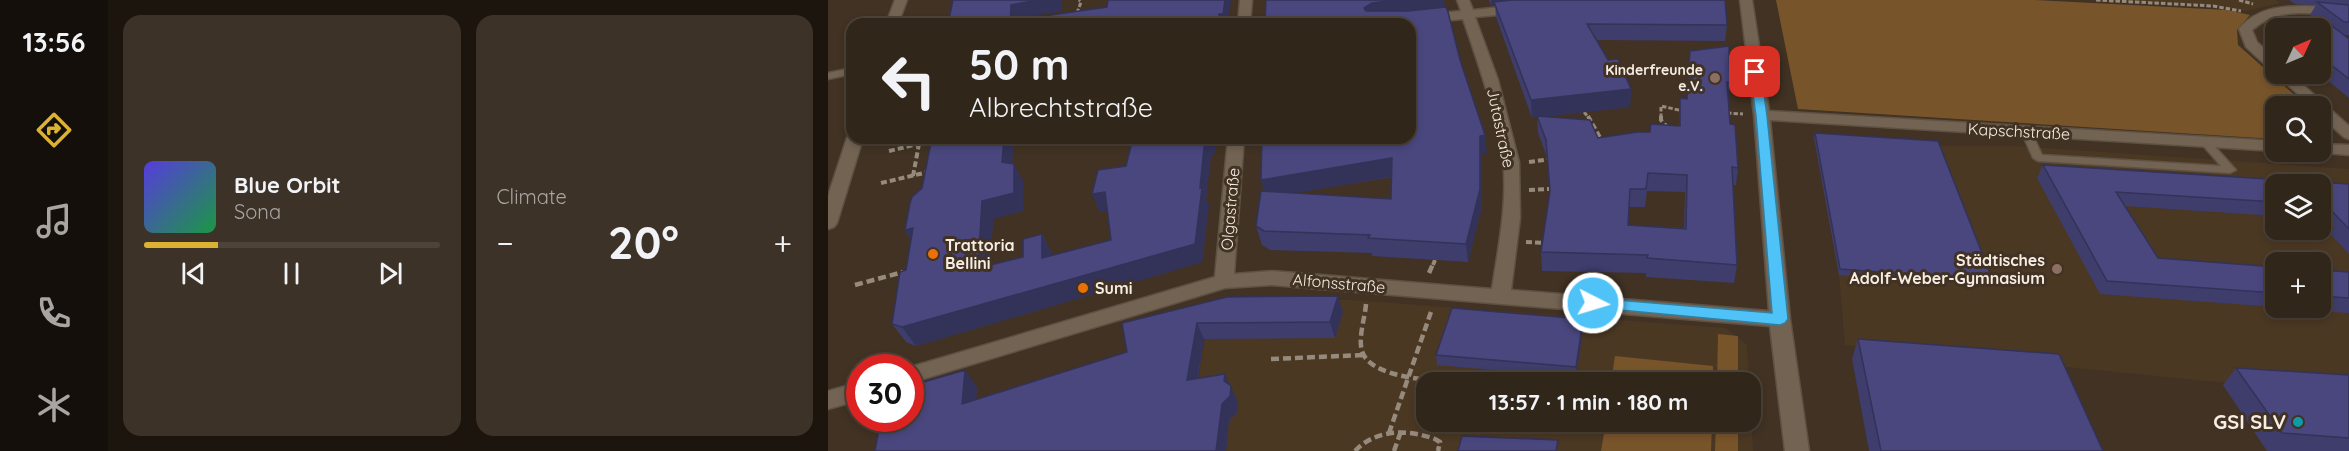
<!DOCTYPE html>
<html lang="en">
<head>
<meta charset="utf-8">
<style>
  :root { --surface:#31261a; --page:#3d3227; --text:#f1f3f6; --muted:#a8a5a2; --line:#4c4339; --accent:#dcb233 }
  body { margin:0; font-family:Quicksand,sans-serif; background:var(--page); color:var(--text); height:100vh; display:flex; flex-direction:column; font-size:22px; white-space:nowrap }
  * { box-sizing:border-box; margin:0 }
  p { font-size:20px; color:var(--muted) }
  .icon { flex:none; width:33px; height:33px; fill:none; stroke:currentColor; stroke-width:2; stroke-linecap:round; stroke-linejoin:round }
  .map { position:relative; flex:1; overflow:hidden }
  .panel { display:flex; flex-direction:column; gap:15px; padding:15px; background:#1b150e; width:720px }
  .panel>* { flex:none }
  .guide { position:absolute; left:18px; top:18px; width:570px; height:126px; border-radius:18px; box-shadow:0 3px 9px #0003,0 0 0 2px var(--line); background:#31261a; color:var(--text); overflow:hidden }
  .needle { width:39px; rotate:46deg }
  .buttons { position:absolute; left:1437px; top:18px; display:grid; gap:12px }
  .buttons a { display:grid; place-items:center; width:66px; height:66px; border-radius:12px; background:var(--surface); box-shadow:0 3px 9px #0003,0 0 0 2px var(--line); font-size:30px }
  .speed { position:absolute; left:18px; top:354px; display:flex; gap:12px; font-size:30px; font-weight:700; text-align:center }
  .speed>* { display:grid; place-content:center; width:78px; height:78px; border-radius:50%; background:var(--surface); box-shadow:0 3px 9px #0003,0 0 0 2px var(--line); line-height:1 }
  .speed .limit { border:9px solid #d22; background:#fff; color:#111 }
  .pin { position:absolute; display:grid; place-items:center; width:51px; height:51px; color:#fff; margin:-26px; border-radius:12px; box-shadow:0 3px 9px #0006 }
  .me { position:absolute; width:66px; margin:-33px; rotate:95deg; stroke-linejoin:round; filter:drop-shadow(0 0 4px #0008) }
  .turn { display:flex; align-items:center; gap:21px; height:126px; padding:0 24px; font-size:27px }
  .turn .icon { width:78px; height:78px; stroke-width:2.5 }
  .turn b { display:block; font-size:42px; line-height:51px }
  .big { font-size:45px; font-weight:700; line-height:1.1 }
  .panel .card { flex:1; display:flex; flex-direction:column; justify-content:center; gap:9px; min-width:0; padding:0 21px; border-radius:18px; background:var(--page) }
  .song { display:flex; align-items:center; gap:18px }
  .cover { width:72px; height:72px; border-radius:9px; background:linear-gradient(135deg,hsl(250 70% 55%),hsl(140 70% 35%)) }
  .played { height:6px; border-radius:3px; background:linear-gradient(90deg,var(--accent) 25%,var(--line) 25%) }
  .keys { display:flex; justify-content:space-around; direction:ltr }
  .heat { display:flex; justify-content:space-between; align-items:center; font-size:33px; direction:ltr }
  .panel .tiles { flex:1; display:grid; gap:15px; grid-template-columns:repeat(2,1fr) }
  .trip { position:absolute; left:588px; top:372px; width:345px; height:60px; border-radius:18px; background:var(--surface); box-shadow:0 3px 9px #0003,0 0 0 2px var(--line); font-weight:700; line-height:60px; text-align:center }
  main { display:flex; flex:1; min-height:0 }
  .menu { display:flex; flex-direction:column; width:108px; justify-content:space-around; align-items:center; background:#140f0a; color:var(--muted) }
  .menu .icon { width:42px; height:42px }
  .menu .selected { color:var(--accent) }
  .menu b { font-size:27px; color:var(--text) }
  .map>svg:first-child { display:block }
</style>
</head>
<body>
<main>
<nav class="menu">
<b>13:56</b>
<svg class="icon selected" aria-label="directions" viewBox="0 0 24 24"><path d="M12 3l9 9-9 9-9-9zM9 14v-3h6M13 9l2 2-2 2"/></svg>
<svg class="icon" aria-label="music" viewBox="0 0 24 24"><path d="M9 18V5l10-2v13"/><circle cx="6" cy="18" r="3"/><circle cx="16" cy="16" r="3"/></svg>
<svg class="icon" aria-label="phone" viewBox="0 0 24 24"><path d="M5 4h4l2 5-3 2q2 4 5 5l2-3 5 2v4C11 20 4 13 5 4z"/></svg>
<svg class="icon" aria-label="climate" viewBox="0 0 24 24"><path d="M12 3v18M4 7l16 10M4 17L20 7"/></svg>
</nav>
<section class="panel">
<div class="tiles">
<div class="card">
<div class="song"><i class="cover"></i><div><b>Blue Orbit</b><p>Sona</p></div></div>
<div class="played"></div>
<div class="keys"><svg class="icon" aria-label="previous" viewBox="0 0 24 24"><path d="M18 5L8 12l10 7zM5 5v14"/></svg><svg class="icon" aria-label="pause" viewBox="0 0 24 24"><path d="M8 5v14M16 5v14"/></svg><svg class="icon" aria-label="next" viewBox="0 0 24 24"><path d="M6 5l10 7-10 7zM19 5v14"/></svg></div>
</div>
<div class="card"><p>Climate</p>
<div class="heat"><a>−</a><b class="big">20°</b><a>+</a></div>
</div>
</div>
</section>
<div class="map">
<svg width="1521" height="451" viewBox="0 0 1521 451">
  <rect width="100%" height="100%" fill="#413223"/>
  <!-- built -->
  <path fill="#4b3823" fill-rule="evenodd" d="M1255 0H1448L1452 3 1418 11 1383 5Z
    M986 138 1108 146H1186L1521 169V390L1389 382 1017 345 1011 275ZM1448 184H1492V230H1448ZM1448 262H1492V308H1448Z
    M459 298 523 300 898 328 919 345 921 382H598V422H922L923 412 925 451H359L382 307Z"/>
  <!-- green -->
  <path fill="#78542a" d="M948 0H1207L1399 10 1422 15 1409 30 1410 45 1479 106H1448L1447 139 970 109Z
    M890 334 910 336V382H889Z
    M787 356 885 366V382H783Z
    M778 422H884L883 451H773Z
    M888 422H910V451H887Z"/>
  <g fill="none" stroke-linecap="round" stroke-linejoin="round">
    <!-- lane casing -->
    <g stroke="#5d5143" stroke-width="3">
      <path id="lane" d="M24 68V74L0 79V73Z
        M1198 128 1203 131 1214 155 1393 166 1372 142 1377 139 1381 140 1408 170 1402 173 1210 161 1205 158 1193 131Z"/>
    </g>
    <!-- street casing -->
    <g stroke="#5d5143" stroke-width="3">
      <path id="street" d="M412 0H424L422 24H410Z
        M629 0H641L645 10 692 5 698 9 692 13 647 17 670 80 691 162 692 218 683 290 941 311 926 115 912 0H924L941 111 1448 141V151L942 120 962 319 981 451H957L942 326 444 285 397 288 82 383V368H79L387 277 400 138H416L406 274 444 271 664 289C670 249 680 201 675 161 667 112 651 65 635 19L582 24H541L547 20 633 11Z
        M1478 6 1521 9V17C1486 14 1453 5 1424 30L1429 42 1448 59V71L1443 70 1418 47 1411 29C1428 8 1453 6 1478 6Z
        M1448 74H1463L1521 126V139L1516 137 1492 116V106H1483Z
        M1492 144 1521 145V155L1486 152H1492Z
        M32 382V400L0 409V391Z"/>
    </g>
    <!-- secondary casing -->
    <g stroke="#5d5143" stroke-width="3">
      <path id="secondary" d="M67 0H79L70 24H58Z
        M24 134V138H35L9 223 6 227 0 229V196L19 138Z"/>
    </g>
    <!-- path-far2 -->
    <path stroke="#968a7d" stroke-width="3" stroke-dasharray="4.5 2" stroke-linecap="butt" d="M1268 0 1385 6 1413 11
      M1411 0 1425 4
      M249 13 253 2 251 0
      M201 24 225 20
      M756 112 761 118
      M899 113 915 114
      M833 118V106L855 111"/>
    <!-- path-far1 -->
    <path stroke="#968a7d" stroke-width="4" stroke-dasharray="6 3" stroke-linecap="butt" d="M760 116 774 141
      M833 116V120L840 128
      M61 151 107 140
      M701 162 723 159
      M85 176 91 144
      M53 183 100 172
      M701 190 721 189
      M698 242 717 243
      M605 265 607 260"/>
    <!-- path -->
    <path stroke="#968a7d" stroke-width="4.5" stroke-dasharray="8 4" stroke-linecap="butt" d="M601 273 605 264
      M27 285 75 272
      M538 304C537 318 530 337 534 351 542 379 609 381 633 382
      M443 359 536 355
      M561 433 604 309
      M527 451C548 429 579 429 607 439L612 442 610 451
      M566 451 572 434"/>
    <!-- lane -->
    <use href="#lane" fill="#736352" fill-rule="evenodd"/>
    <!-- street -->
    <use href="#street" fill="#736352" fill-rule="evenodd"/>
    <!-- secondary -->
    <use href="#secondary" fill="#736352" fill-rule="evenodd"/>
  </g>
  <!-- wall -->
  <path fill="#3f3d6c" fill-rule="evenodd" d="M661 0H897L899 25 897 41 768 40 780 60 803 89 802 107 713 117 770 138 822 132 851 126 852 98 859 99 862 51 902 83 900 96 902 124 910 168 908 185H905L909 265 906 283 818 277V273L714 271 713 252 722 194 719 157 710 133 709 117 704 118 668 17 667 5 663 6ZM819 191 857 192 856 228 800 225 801 207H817Z
    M1461 0H1521V35H1517L1521 39V98L1492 74V28H1449L1455 17 1485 18 1482 15 1488 5 1467 4Z
    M617 8 659 153H654V207L640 262 544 256V253L442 250 434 245 428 226 437 192 433 180 529 141 582 138ZM564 177 563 199 465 193Z
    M987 133 1165 281 1163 286 1011 275 986 138Z
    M185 142 184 164 195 181V211L165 219 162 265 195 257 214 234 223 252V256L283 240 279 210 272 212 264 194 270 170 387 154 383 155 378 200 381 205 374 262 88 346 78 342 64 324 78 270 83 240 77 230 94 188 102 152Z
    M1215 165 1521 184V254L1492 223V184H1448V216L1297 206 1330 258 1448 267V307L1272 294 1209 178Z
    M1492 270 1521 272V313L1450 308H1492Z
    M515 312 507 338 376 339 370 378 401 385 410 402 409 412 401 420 398 451H47L149 387 148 399 299 352 294 323Z
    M755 319V329L748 377 609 365 608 355Z
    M1030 339 1275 451H1041L1024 359Z
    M1408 368 1521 375V451H1439L1395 385Z"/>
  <!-- shaded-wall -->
  <path fill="#333258" d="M210 0H233L234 11 190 19V24H182L183 5Z
    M397 0H403L400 24H390L391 14Z
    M570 0H616L617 10 547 18 536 8 544 3Z
    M663 0H719L666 2 667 5 663 6Z
    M803 89 802 107 704 118 703 100Z
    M657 135 659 153H654V207L640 262 638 244 652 136Z
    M176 138H183L185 142 184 179 174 162Z
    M377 138H389L387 154 383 155 378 200 381 205 374 262 88 346 74 327 367 244 372 188Z
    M564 158 567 176 439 198 433 180Z
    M186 164 195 181V211L165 219 161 286 150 268 154 201Z
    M277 192 285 209 272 212 264 194Z
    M85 228 89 248 77 230Z
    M214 234 223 252 224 276 214 258Z
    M510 296 515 312 507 338 502 322Z
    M755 319V329L748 377V367Z
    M369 323 376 339 366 396 359 380Z
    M137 370 149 387 146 421 134 404Z
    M397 374 410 402 409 412 401 420 398 451H388Z"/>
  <!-- building -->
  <path fill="#49477e" stroke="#333258" stroke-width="1.5" fill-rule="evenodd" d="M125 0H210L183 5 182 24H120Z
    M280 0H397L395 14H391L390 24H221L223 15 279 7Z
    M438 0H570L544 3 536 8 538 11H580L618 7 620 12 632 60 657 135 652 136V189L638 244 540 238 542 235 436 231 428 226 433 191 563 199 564 158 433 180 434 138H528V141L551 138H582V24H437Z
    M685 0H897L899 25 759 24 780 60 790 59 803 89 703 100 666 2Z
    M1489 2 1521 5V22H1516Z
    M1455 17 1495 19 1521 39V79L1492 56V28H1471Z
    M901 46 902 83 899 82 902 124 907 125 910 168 904 167 909 265 819 258 820 255 713 252 722 191 718 140 709 116 762 120 770 138 810 132H822L823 124 852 126V98L859 99 862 51ZM820 173 859 175 858 229 800 225 802 189H818Z
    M987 133 1110 141 1165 281 1012 269Z
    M104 138H176L174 162 186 164V193L154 201 150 268 195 257V239L214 234V258L283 240 277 192 264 194 270 170 298 166 305 138H377L372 188H374L367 244 74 327 64 324 72 272 78 270 85 228 77 230 82 203 84 197 94 188Z
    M1215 165 1521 184V229L1499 206H1492V184H1448V202L1288 192 1330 258 1448 267V293L1279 281Z
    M1492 270 1521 272V298L1492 296Z
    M510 296 502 322 369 323 359 380 397 374 396 381 403 386 402 396 394 404 388 451H47L53 418H82V386L137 370 134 404 299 352 294 323 399 297Z
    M624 308 755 319 748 367 608 355Z
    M1030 339 1231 354 1275 451H1053Z
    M1408 368 1521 375V438L1454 433Z
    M634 436 730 440 728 451H630Z"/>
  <!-- route -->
  <path fill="#4fc3f7" stroke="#337fa1" stroke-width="1.5" d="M927 69 933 72 939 116 960 319 957 323 952 325 760 307 758 303 760 299 765 298 944 313 928 116 922 72Z"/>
  <!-- markers -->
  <g fill="#8d6e63" stroke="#413223" stroke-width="2">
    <circle cx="887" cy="78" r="6"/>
    <circle cx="1229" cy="269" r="6"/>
  </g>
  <g fill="#e8710a" stroke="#413223" stroke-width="2">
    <circle cx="105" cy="254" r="6"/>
    <circle cx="255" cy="288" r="6"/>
  </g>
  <circle fill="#0f9aa8" stroke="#413223" stroke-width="2" cx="1470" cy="422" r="6"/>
  <g text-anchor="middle" stroke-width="6" stroke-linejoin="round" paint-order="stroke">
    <!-- far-poi labels -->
    <g font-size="14" font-weight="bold" fill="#f6ede3" stroke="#413223" text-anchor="end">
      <text x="875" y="75">Kinderfreunde<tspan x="875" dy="16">e.V.</tspan></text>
    </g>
    <!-- street labels -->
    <g font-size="16" fill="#f6ede3" stroke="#413223">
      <text transform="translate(673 128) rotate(78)" y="6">Jutastraße</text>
      <text transform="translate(1191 131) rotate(3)" y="6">Kapschstraße</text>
      <text transform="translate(402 209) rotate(-85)" y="6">Olgastraße</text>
      <text transform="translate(511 283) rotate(5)" y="6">Alfonsstraße</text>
    </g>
    <!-- poi labels -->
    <g font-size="16" font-weight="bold" fill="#f6ede3" stroke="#413223" text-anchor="start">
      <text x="117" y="251">Trattoria<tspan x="117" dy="18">Bellini</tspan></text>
      <text x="1217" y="266" text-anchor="end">Städtisches<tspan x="1217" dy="18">Adolf-Weber-Gymnasium</tspan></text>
      <text x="267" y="294">Sumi</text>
    </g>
    <!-- near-poi labels -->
    <g font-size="20" font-weight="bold" fill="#f6ede3" stroke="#413223" text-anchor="end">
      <text x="1458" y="429">GSI SLV</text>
    </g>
  </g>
</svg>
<div class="buttons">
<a><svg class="needle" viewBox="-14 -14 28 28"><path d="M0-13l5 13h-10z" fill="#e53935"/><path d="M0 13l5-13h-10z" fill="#a8a5a2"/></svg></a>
<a><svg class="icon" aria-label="search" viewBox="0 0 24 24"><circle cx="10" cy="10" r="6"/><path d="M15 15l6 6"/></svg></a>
<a><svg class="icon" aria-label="layers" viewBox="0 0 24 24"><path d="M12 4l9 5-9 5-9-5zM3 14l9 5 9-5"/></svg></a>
<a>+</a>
</div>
<div class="speed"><div class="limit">30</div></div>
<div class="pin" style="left:927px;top:72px;background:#d93025"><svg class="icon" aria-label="arrive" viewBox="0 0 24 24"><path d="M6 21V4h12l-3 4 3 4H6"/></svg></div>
<svg class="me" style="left:765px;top:303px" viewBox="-20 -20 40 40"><circle r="17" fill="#4fc3f7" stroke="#fff" stroke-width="3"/><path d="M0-11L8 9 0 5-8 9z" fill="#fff"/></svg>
<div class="trip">13:57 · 1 min · 180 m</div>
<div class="guide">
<div class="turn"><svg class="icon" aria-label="left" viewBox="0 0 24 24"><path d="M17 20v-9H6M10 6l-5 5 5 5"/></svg><div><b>50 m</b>Albrechtstraße</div></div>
</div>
</div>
</main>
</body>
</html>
